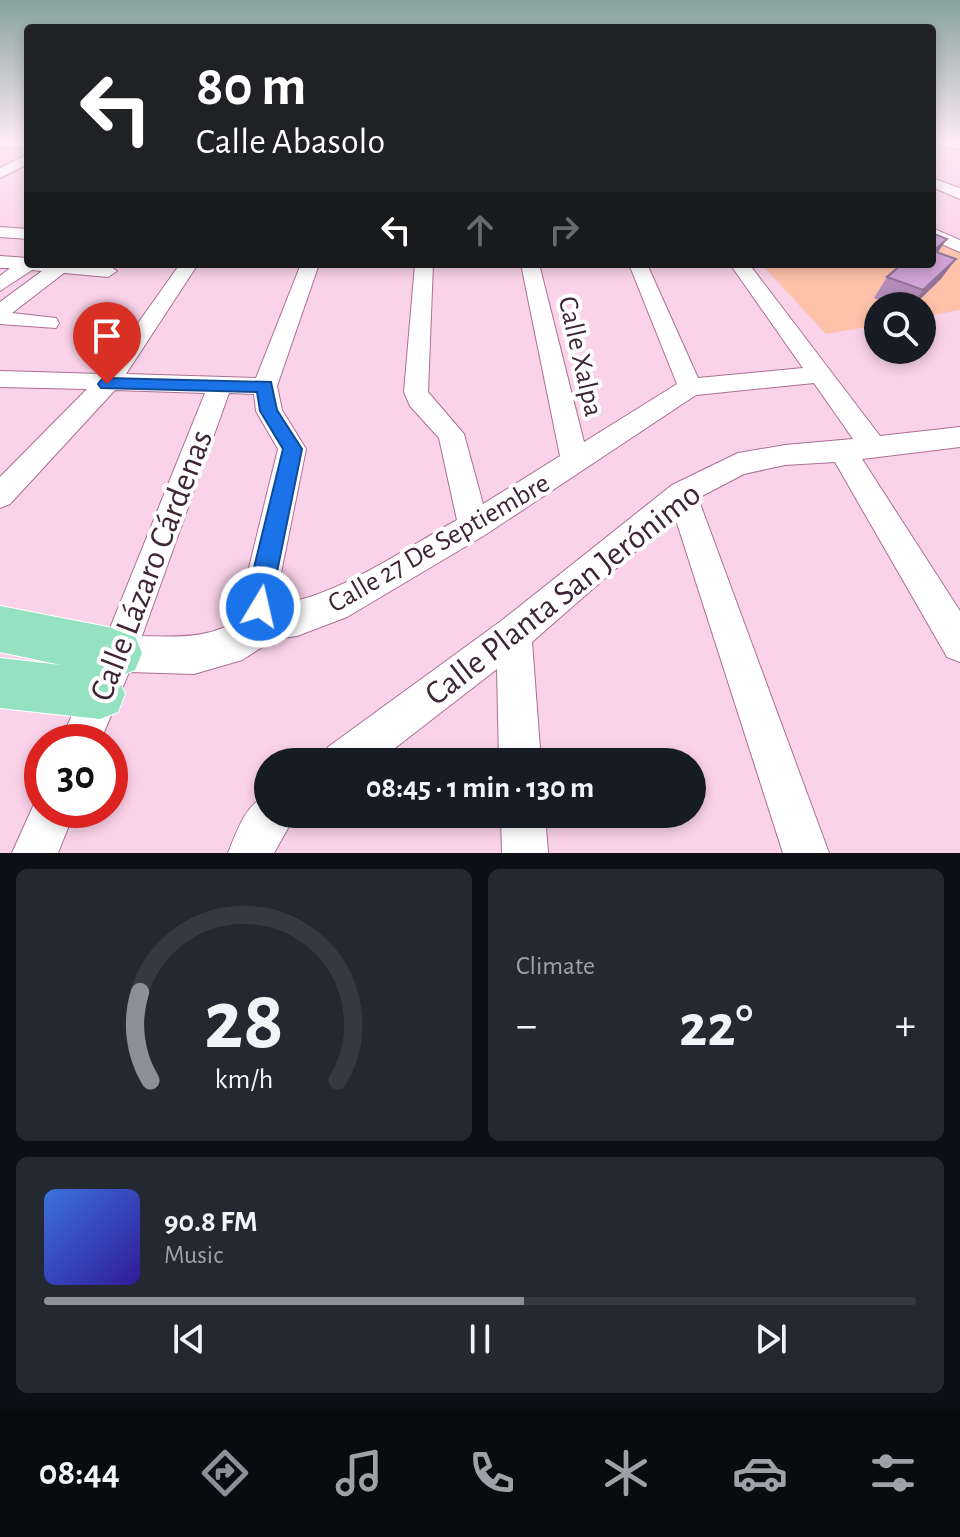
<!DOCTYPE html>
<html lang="en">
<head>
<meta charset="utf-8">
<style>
  :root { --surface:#171b24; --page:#242831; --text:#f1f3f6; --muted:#9ea1a6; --line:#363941; --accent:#8c9099 }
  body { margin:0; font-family:"Alegreya Sans",sans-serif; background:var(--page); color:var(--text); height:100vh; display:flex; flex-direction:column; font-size:30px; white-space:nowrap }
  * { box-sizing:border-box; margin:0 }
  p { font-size:26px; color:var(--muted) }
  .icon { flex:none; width:44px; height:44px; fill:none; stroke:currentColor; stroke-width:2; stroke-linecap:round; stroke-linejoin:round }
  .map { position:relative; height:853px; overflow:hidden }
  .side { display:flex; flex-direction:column; gap:16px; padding:16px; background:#0d0f14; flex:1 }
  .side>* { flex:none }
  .banner { position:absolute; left:24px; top:24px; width:912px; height:244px; border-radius:8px; box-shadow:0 4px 12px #0003; background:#202124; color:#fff; overflow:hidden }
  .tools { position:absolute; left:864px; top:292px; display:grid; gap:16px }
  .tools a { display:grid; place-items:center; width:72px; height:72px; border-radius:50%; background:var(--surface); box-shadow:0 4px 12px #0003; font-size:40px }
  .speed { position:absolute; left:24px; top:724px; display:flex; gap:16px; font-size:40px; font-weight:700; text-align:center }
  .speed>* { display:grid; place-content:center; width:104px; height:104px; border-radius:50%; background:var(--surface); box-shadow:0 4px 12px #0003; line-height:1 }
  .speed .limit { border:12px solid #d22; background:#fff; color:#111 }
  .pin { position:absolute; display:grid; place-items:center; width:68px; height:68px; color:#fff; margin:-82px -34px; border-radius:50% 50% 50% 0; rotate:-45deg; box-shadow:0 0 8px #0007 }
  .pin .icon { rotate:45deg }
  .me { position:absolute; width:88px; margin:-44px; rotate:9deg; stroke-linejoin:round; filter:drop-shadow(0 0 6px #0008) }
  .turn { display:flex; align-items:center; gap:28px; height:168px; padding:0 40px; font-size:36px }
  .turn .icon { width:104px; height:104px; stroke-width:2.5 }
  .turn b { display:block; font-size:56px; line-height:68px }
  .lanes { display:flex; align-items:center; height:76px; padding:0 40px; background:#0003; justify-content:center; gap:40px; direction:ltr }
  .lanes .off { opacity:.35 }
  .big { font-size:60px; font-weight:700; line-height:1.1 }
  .side .card { flex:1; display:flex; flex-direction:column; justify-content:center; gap:12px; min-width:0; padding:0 28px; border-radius:12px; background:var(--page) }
  .side .dial { align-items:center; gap:0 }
  .dial svg { height:208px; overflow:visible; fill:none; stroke:var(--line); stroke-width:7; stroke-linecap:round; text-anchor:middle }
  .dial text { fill:var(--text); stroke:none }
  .song { display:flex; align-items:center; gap:24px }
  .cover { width:96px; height:96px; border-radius:12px; background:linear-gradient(135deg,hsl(220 70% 55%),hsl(250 70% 35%)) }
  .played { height:8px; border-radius:4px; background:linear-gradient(90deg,var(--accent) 55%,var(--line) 55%) }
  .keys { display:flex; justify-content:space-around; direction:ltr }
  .heat { display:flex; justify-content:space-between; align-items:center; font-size:44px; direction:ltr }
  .side .tiles { flex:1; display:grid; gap:16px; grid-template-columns:1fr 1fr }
  .card:last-child { grid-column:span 2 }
  .trip { position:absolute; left:254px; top:748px; width:452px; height:80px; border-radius:40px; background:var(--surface); box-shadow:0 4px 12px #0003; font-weight:700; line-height:80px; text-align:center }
  .tabs { display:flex; height:128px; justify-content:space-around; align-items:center; background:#090b0e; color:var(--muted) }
  .tabs .icon { width:56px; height:56px }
  .tabs .active { color:var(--accent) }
  .tabs b { font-size:36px; color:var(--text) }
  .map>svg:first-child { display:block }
</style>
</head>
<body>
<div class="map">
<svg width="960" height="853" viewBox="0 0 960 853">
  <rect width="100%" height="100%" fill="#fad2e9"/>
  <!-- green -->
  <path fill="#fec2ab" d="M932 237 960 252V310L922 317V306H878V325L826 334 761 264H932Z"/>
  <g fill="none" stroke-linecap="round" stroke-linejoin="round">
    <!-- minor casing -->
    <g stroke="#ab7094" stroke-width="2">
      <path id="minor" d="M0 141H28V148L0 147Z
        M932 141H960V149L932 145Z
        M28 154V164L0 178V168Z
        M932 178 960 188V199L932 187Z
        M0 227 28 229V239L0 237Z
        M932 228 960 240V252L932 240Z
        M0 256 28 258V264L108 265 117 271 108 277 64 273 12 313 56 318 59 323 56 328 0 324V302L42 271 32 270 0 291V276L10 268H0Z
        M180 264H198L126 374 256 378 301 264H319L277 386 282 410 306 449 278 588V604C335 598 406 548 457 520L439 438 410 406 404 392 415 264H433L428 392 464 434 483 504 560 456 521 264H539L584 442 677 384 629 264H647L698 378 803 368 730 264H749L880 436 960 427V447L862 459 960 611V662L947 657 835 462 785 465 744 474 698 498 829 853H783L675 517 532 642 541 762H499L497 669 377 762H322L328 747 501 621 672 485 738 453 785 445 853 439 814 383 696 395 485 535 347 617 297 636 275 639 242 660 194 674 129 672 100 742H60L104 643 205 393 115 390 10 504 0 508V477L87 389 0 387V371L102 374ZM229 393 254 394 256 411 278 449 244 588 243 607 247 616C208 639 186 637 142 636Z
        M42 793V810H75L58 853H12L38 795Z
        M268 795V814H296L274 853H228C237 831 245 804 268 795Z
        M501 814H545L548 853H502Z"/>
    </g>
    <!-- major casing -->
    <g stroke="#fff" stroke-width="2">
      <path id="major" d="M0 606 118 629 135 636 142 653 135 670 118 677 125 694 118 712 100 719 0 708V658L61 665 0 652Z"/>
    </g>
    <!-- minor -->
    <use href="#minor" fill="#fff" fill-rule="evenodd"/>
    <!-- major -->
    <use href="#major" fill="#94e2c2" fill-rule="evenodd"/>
  </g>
  <!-- wall -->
  <path fill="#b48cb9" d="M932 233 947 239 938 252 941 279 913 306H894L874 298 887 277 897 269 896 268 898 264H932Z"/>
  <!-- shaded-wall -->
  <path fill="#927296" d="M947 239 933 259 932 253Z
    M956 259 941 279 913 306H912L923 290Z"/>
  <!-- building -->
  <path fill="#d1a3d7" stroke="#927296" stroke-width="2" d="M932 233 947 239 933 251 956 259 923 290 887 277 902 264H932Z"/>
  <!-- sky -->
  <linearGradient id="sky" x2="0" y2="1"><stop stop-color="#86a29a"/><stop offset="0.54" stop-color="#fdebf5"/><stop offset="1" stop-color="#fdebf5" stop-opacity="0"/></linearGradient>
  <rect width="960" height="260" fill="url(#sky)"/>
  <!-- route -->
  <path fill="#1a73e8" stroke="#114b97" stroke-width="2" d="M107 378 271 382 277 410 302 449 268 616 260 619 251 616 248 607 249 588 283 449 260 411 257 392 101 388 98 384 101 380Z"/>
  <g text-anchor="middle" stroke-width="8" stroke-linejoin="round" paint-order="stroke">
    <!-- street labels -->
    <g font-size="28" fill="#3f2636" stroke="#fff">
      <text transform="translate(582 356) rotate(77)" y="10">Calle Xalpa</text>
      <text transform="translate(438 542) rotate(-30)" y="10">Calle 27 De Septiembre</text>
    </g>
    <!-- near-street labels -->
    <g font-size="34" fill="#3f2636" stroke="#fff">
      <text transform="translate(150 565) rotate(-69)" y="12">Calle Lázaro Cárdenas</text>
      <text transform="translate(562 593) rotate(-38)" y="12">Calle Planta San Jerónimo</text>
    </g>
  </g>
</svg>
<div class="tools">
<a><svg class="icon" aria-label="search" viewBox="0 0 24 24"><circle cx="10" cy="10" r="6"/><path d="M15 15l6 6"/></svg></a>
</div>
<div class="speed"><div class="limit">30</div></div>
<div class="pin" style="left:107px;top:384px;background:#d93025"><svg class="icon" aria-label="arrive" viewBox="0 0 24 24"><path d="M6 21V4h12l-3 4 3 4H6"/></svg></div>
<svg class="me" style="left:260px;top:607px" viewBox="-20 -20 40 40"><circle r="17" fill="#1a73e8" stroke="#fff" stroke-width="3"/><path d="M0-11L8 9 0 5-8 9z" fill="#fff"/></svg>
<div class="trip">08:45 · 1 min · 130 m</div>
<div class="banner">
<div class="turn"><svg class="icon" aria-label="left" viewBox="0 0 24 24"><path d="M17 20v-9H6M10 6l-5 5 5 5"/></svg><div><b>80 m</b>Calle Abasolo</div></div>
<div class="lanes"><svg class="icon" aria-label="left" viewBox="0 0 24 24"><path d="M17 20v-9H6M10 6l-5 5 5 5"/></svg><svg class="icon off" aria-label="ahead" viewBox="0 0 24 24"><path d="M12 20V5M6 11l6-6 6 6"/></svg><svg class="icon off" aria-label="right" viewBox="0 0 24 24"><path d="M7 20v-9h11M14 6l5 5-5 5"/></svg></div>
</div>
</div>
<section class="side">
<div class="tiles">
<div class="card dial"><svg viewBox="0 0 100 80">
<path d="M14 69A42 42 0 1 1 86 69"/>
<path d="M14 69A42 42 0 0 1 10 35" stroke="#8c9099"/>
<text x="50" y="56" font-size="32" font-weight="700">28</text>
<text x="50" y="72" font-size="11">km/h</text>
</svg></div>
<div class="card"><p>Climate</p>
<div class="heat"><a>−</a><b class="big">22°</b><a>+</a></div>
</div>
<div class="card">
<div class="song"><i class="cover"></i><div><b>90.8 FM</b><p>Music</p></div></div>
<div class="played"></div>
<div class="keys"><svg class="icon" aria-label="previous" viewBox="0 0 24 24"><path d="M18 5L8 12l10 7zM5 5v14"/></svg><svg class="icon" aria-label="pause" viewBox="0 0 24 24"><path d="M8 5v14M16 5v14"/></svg><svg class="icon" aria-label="next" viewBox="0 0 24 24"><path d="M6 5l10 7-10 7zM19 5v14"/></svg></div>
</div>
</div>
</section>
<nav class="tabs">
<b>08:44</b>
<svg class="icon active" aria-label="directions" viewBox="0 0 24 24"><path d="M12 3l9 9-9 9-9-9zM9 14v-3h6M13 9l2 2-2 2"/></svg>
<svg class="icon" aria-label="music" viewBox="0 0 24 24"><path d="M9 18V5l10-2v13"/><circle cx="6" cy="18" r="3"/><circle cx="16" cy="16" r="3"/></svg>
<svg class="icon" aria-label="phone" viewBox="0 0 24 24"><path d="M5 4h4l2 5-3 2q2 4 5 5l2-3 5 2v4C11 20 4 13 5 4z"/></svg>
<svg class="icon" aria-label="climate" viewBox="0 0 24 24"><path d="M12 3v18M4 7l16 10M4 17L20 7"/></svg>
<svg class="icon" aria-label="car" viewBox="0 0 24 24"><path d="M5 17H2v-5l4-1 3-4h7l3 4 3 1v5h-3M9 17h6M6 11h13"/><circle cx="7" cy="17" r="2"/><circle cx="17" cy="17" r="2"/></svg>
<svg class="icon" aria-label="filters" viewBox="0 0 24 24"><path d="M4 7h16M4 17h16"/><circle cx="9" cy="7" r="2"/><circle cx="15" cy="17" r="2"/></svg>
</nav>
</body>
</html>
